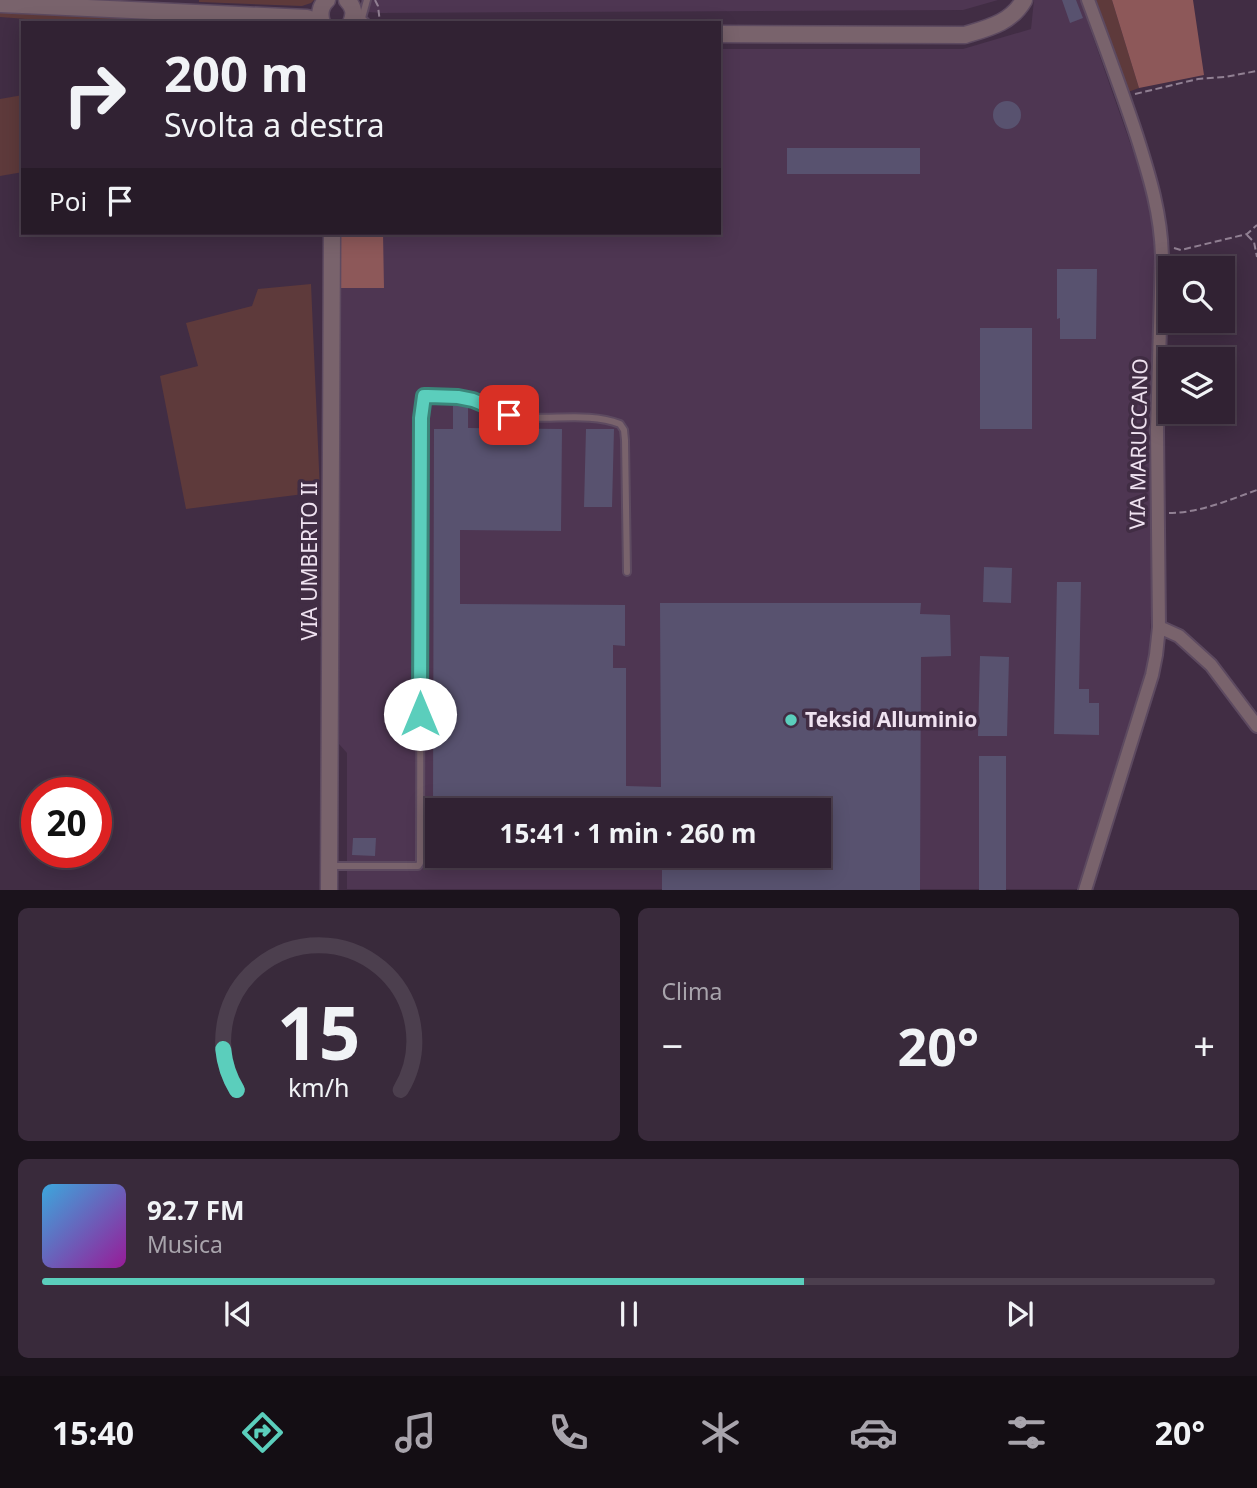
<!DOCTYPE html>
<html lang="it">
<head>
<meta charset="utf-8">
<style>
  :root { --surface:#312233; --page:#392a3b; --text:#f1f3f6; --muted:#a8a4ac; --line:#4c3f4e; --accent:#5bcebc }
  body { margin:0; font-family:"Noto Sans",sans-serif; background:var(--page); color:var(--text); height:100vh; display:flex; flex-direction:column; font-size:26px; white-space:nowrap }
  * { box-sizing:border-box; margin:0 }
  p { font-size:23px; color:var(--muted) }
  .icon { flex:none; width:38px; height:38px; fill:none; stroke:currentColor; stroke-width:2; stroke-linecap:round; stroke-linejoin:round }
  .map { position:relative; height:890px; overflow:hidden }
  .drawer { display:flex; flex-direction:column; gap:18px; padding:18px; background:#1b131c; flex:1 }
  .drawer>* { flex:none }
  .top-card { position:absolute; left:21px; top:21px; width:700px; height:214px; border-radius:0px; box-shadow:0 4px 18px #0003,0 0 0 2px var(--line); background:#312233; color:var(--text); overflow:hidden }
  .buttons { position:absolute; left:1158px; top:256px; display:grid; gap:14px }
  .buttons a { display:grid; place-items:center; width:77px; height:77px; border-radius:0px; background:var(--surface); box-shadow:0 4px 18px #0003,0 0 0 2px var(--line); font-size:35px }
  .speed { position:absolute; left:21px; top:777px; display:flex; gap:14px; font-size:35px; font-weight:700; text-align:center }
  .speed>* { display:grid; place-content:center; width:91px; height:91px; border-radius:50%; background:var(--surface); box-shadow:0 4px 18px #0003,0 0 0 2px var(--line); line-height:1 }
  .speed .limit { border:10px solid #d22; background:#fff; color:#111 }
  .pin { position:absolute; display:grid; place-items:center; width:60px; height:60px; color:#fff; margin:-30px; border-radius:14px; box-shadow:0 4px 10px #0006 }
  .me { position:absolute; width:77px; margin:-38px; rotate:0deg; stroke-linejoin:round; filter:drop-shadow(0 0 5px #0008) }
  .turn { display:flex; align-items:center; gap:24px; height:147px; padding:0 28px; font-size:32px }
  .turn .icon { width:91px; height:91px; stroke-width:2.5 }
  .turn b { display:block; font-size:49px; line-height:60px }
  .then { display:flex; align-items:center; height:66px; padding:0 28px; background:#0003; gap:14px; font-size:26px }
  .big { font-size:52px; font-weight:700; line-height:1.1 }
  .drawer .card { flex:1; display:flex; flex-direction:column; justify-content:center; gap:10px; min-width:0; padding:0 24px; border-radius:10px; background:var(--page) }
  .drawer .dial { align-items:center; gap:0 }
  .dial svg { height:182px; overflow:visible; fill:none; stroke:var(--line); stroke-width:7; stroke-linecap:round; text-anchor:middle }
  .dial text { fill:var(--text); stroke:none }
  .song { display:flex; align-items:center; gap:21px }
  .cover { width:84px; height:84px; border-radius:10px; background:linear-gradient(135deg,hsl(200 70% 55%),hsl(300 70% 35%)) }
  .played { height:7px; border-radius:4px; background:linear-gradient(90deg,var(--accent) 65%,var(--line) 65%) }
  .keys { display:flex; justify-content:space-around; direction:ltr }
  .heat { display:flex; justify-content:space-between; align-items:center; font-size:38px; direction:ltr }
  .drawer .tiles { flex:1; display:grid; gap:18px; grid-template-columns:1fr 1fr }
  .card:last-child { grid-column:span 2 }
  .trip { position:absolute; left:425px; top:798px; width:406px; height:70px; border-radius:0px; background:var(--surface); box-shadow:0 4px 18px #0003,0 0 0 2px var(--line); font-weight:700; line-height:70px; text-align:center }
  .tab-bar { display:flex; height:112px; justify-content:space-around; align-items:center; background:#140e14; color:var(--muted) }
  .tab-bar .icon { width:49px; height:49px }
  .tab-bar .active { color:var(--accent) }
  .tab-bar b { font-size:32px; color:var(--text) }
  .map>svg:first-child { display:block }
</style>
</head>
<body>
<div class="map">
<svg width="1257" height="890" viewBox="0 0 1257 890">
  <rect width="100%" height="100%" fill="#412d44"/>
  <!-- built -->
  <path fill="#4e3652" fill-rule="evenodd" d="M361 0H998L963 10 381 13 367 12Z
    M1034 0H1080L1140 171 1152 210 1155 250 1152 597 1149 656 1145 676 1077 889H347V753L339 744V233H719V49H963L1031 29ZM438 810H819V856H438Z"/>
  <!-- green -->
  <path fill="#5e3a3b" d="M199 0H314L311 3 302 6 199 2Z
    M1096 0H1112L1139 88 1128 92Z
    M0 8 302 23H79L0 17Z
    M23 95V172L0 176V99Z
    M311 284 320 492 186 509 160 376 198 366 186 323 252 306 258 289Z"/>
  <!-- forest -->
  <path fill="#8d5859" d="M1112 0H1193L1204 75 1139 88Z
    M339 233H383L384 288H339Z"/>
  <!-- building -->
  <path fill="#58526f" d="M1062 0H1076L1083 18 1070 23Z
    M993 115a14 14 0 1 1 28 0a14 14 0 1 1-28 0Z
    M787 148H920V174H787Z
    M1057 269H1097L1096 339H1060V318L1057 319Z
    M980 328H1032V429H980Z
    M453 406H468V428L562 429 561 531 460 530V604L625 605V646L613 645V668H626V786L661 787 660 603H921L920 614 950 615 951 656 921 657 920 890H662V856H819V810H662V808L433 807 434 429H453Z
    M586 429H614L612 507H584Z
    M984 567 1012 568 1011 603 983 602Z
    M1057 582H1081L1079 689H1089V703H1099V735L1054 734Z
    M980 656 1009 657 1007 736H978Z
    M979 756H1006V890H979Z
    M353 838H376L375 856 352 855Z"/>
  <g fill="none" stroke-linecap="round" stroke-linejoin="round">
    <!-- service casing -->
    <g stroke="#5d4a60" stroke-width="10">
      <path id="service" d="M367 23 362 18 367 0
        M331 866H418L420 863 421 418 424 396C439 395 458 395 472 400 486 404 498 413 513 416 548 422 586 411 620 424L624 430 625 440 627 572"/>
    </g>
    <!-- minor casing -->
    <g stroke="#5d4a60" stroke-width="16">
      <path id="minor" d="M1159 627 1179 636 1211 665 1257 726
        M1085 890 1152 675 1156 655 1159 627 1157 430 1162 257C1161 214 1150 178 1137 137 1122 91 1105 46 1088 0"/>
    </g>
    <!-- tertiary casing -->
    <g stroke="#5d4a60" stroke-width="19">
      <path id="tertiary" d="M347 0C354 7 355 14 351 23
        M0 4 307 18 321 23
        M322 23C319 14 320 6 327 0
        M719 34 965 35C988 28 1011 23 1024 0
        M329 890 332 233"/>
    </g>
    <!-- path -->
    <path stroke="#918093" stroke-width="2" stroke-dasharray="7 3.5" stroke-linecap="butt" d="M375 0 378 6 380 23
      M1135 94 1198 79 1225 77 1257 71
      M1247 235 1254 242 1257 257
      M1174 248 1181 250 1247 234 1257 225
      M1169 513C1199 513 1229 500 1257 490"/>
    <!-- service -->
    <use href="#service" stroke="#79636c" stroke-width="6"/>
    <!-- minor -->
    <use href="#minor" stroke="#79636c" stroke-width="12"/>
    <!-- tertiary -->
    <use href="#tertiary" stroke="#79636c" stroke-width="16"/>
  </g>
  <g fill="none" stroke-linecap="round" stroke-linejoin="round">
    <!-- route casing -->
    <g stroke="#3b867a" stroke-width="18">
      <path id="route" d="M420 714 421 418 424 396H428L458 397 473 400 509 415"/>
    </g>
    <!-- route -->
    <use href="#route" stroke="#5bcebc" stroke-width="12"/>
  </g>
  <!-- markers -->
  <circle fill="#5bcebc" stroke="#412d44" stroke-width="2.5" cx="791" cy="720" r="7"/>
  <g text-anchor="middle" stroke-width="7" stroke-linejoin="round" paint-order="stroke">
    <!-- street labels -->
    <g font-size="21" fill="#efe2f0" stroke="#412d44">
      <text transform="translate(1139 444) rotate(-89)" y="7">VIA MARUCCANO</text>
      <text transform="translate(310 561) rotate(-90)" y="7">VIA UMBERTO II</text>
    </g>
    <!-- poi labels -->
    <g font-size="21" font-weight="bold" fill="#efe2f0" stroke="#412d44" text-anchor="start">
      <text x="805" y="727">Teksid Alluminio</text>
    </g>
  </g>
</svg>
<div class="buttons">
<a><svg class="icon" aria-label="search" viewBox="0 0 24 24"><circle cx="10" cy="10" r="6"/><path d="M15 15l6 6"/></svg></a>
<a><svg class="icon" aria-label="layers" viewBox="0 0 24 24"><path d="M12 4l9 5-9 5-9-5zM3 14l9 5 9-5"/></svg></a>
</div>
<div class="speed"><div class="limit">20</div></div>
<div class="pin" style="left:509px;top:415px;background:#d93025"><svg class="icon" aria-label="arrive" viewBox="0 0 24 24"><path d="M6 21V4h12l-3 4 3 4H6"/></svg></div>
<svg class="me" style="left:420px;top:714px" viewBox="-20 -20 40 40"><circle r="19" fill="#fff"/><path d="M0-13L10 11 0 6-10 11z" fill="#5bcebc"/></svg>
<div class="trip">15:41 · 1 min · 260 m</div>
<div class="top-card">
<div class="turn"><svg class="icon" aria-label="right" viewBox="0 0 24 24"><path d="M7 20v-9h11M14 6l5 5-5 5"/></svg><div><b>200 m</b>Svolta a destra</div></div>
<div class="then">Poi<svg class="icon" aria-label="arrive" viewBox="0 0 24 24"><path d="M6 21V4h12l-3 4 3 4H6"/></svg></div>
</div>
</div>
<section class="drawer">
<div class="tiles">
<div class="card dial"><svg viewBox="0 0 100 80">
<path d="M14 69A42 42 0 1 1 86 69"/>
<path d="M14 69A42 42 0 0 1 8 51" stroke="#5bcebc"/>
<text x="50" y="56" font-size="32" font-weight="700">15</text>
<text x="50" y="72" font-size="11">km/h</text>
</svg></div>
<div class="card"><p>Clima</p>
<div class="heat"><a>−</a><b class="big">20°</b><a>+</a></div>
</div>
<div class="card">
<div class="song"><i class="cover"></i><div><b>92.7 FM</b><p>Musica</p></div></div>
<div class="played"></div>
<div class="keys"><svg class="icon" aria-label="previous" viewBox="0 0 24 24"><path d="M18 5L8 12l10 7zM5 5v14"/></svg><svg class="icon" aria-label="pause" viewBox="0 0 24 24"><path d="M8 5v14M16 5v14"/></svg><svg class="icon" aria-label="next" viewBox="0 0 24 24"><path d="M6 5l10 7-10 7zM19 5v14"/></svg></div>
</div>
</div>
</section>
<nav class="tab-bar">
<b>15:40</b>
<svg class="icon active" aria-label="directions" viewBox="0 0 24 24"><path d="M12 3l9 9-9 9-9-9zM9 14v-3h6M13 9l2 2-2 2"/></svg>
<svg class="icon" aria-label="music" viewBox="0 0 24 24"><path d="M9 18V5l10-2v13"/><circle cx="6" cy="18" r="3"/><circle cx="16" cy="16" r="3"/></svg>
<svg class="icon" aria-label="phone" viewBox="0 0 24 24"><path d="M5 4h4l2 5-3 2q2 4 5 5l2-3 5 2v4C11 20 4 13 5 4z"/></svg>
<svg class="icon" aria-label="climate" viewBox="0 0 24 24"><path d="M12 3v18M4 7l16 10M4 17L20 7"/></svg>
<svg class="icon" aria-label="car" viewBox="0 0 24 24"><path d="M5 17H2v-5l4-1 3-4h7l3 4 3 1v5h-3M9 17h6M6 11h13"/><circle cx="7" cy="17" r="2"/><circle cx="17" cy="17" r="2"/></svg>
<svg class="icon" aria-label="filters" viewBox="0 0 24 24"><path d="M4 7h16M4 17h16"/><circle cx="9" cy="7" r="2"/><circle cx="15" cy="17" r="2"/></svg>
<b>20°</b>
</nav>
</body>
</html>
